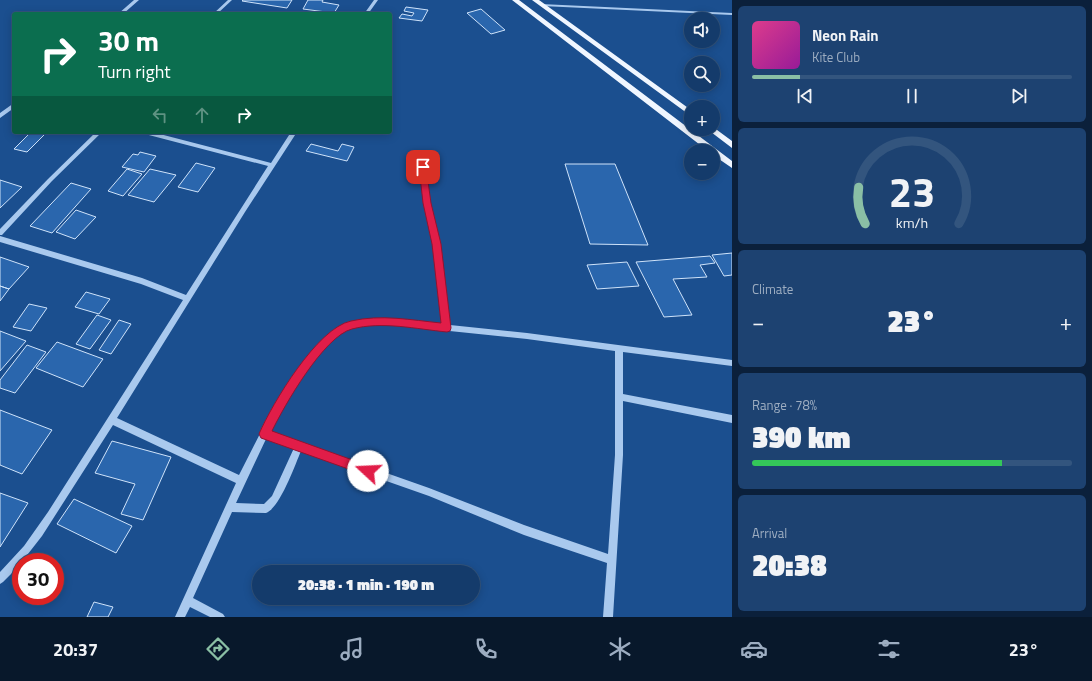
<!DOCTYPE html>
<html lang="en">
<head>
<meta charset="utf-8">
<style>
  :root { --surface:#143b6b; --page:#1d4271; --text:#f1f3f6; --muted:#9dadc1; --line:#33557e; --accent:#8abfa5 }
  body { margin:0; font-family:"Titillium Web",sans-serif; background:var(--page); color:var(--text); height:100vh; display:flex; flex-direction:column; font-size:15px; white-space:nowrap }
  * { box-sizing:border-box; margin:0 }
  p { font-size:13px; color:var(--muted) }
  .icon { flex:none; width:22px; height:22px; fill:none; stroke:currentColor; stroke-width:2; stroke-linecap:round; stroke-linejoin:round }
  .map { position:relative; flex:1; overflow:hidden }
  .side { display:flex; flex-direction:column; gap:6px; padding:6px; background:#0b203b; width:360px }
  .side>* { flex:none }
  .banner { position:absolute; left:12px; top:12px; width:380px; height:122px; border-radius:4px; box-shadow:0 2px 10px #0003,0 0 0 1px var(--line); background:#0b6e4f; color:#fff; overflow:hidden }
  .tools { position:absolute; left:684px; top:12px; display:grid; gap:8px }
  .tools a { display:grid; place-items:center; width:36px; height:36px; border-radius:50%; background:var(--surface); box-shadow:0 2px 10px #0003,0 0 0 1px var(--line); font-size:20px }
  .speed { position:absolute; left:12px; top:553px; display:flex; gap:8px; font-size:20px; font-weight:700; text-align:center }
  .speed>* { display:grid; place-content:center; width:52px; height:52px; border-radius:50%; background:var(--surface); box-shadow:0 2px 10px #0003,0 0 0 1px var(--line); line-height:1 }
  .speed .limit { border:6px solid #d22; background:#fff; color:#111 }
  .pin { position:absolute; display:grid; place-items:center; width:34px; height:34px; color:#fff; margin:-17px; border-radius:8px; box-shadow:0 2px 6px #0006 }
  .me { position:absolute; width:44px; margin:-22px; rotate:290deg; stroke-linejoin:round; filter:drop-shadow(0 0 3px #0008) }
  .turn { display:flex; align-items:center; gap:14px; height:84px; padding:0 20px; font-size:18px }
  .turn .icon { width:52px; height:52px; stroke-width:2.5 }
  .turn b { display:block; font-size:28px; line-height:34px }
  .lanes { display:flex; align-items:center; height:38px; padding:0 20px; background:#0003; justify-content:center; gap:20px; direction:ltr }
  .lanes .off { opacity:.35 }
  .big { font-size:30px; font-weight:800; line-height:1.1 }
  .side .widget { flex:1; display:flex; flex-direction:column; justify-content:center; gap:6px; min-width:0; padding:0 14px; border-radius:6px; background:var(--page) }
  .side .dial { align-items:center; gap:0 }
  .dial svg { height:104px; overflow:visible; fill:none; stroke:var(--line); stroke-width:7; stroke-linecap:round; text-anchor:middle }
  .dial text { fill:var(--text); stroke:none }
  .song { display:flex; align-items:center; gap:12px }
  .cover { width:48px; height:48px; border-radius:6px; background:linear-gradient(135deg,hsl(330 70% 55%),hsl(300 70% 35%)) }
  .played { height:4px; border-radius:2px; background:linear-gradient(90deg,var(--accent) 15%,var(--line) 15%) }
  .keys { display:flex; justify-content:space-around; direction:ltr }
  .heat { display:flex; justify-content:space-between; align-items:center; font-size:22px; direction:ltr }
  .charge { height:6px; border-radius:3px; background:linear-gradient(90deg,#34c759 78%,var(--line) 0) }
  .trip { position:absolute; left:252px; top:565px; width:228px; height:40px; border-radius:20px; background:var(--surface); box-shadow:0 2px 10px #0003,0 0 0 1px var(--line); font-weight:800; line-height:40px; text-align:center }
  .menu { display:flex; height:64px; justify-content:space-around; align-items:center; background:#08182b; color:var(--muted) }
  .menu .icon { width:28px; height:28px }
  .menu .current { color:var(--accent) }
  .menu b { font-size:18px; color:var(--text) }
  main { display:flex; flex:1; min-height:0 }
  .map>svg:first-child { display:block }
</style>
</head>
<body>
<main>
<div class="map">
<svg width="732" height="617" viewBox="0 0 732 617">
  <rect width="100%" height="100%" fill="#1b4f8f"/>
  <!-- building -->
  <path fill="#2a66ad" stroke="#cfe3fa" d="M243 0H292L287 8 242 1Z
    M308 0H323L322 2 339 5 334 13 303 9Z
    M406 7 428 10 422 21 399 18 402 14 412 16 414 13 404 11Z
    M481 9 505 30 491 34 467 13Z
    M31 132H47L27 152 14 149Z
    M311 144 338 151 342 144 354 147 347 161 306 151Z
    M140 152 156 156 144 172 122 167 133 154 138 155Z
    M196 163 215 168 198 192 178 187Z
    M565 164H615L648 245 590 244Z
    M127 169 142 174 123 196 108 191Z
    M150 169 176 175 154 202 128 195Z
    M0 180 22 187 0 208Z
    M71 183 91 189 52 233 30 226Z
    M76 210 96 217 75 239 56 232Z
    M732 253V275L724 276 712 255Z
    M710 256 715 263 700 265 707 277 673 279 692 315 664 317 636 262Z
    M0 257 29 267 9 289 0 286Z
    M627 262 639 286 597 289 587 265Z
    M0 286 9 289 0 301Z
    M86 292 110 299 99 314 75 307Z
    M29 304 47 308 31 331 13 327Z
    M97 315 111 320 90 349 76 344Z
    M119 320 131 324 111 354 99 350Z
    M0 331 26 341 0 371Z
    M57 342 103 359 83 387 36 368Z
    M27 345 46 352 15 393 0 388V380Z
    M0 410 52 430 22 474 0 465Z
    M112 441 171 457 143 520 121 514 135 484 95 473Z
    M0 493 28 503 0 547Z
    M74 499 132 526 116 553 57 524Z
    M94 602 113 607 108 617H87Z"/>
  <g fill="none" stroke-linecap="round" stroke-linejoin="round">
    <!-- minor -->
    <path fill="#a9c9ee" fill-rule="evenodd" d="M134 0H139L123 14H118Z
      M228 0H232L217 14H213Z
      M374 0H378L368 14H364Z
      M541 4 732 13V15L542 6 540 5Z
      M14 103V108L0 118V113Z
      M96 132H102L52 181 2 235H0V229L48 179Z
      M142 132H152L271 163 291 132H297L245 212 117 418 239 475 269 416 301 366 317 345 333 330 350 322 382 318 443 324 434 244 424 203 420 167 423 165 426 167 430 203 440 244 450 325 527 333 732 360V366L623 352V394L732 415V423L623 401V455L613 617H603L607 563 524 535 429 496 301 451C295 465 280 508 266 513L232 512 193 598 223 614 225 617H210L190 607 185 617H175L236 483 113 425 42 536 17 568 3 582 0 584V572L24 546 48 512 183 300 141 284 0 242V236L142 278 186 295 268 166 145 134ZM382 324 527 339 615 351V455L608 554 524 525 429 488 270 432C283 405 323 336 351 328 361 325 372 325 382 324ZM266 439 294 448 272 496 264 504 236 503Z"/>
    <!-- major -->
    <path fill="#f0f6ff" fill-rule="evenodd" d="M512 0H519L732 161V168L713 155V151H708Z
      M532 0H539L691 110V116Z
      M713 127 732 141V148L707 129H713Z"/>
  </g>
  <!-- route -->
  <path fill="#e11d48" stroke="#92132f" d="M423 164 426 167 431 203 441 244 451 328 450 331 447 332C416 329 382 321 352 329 324 336 284 406 272 431L372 467 374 471 372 475 368 476 261 438 259 434C272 404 317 328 351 321 381 314 411 320 441 323L432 244 423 203 419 167Z"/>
</svg>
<div class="tools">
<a><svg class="icon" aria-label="sound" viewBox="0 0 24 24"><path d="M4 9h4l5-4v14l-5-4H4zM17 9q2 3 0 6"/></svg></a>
<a><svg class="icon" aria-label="search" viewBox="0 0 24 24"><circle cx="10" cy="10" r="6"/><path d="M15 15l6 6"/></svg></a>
<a>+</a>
<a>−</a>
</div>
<div class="speed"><div class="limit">30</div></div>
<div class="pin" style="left:423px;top:167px;background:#d93025"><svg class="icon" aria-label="arrive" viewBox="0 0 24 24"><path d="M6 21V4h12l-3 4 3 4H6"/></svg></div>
<svg class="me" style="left:368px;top:471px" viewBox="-20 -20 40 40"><circle r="19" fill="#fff"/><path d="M0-13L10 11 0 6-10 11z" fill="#e11d48"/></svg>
<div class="trip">20:38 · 1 min · 190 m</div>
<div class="banner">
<div class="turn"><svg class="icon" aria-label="right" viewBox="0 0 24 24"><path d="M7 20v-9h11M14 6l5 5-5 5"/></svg><div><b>30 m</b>Turn right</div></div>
<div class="lanes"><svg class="icon off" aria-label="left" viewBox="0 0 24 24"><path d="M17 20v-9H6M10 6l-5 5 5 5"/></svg><svg class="icon off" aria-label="ahead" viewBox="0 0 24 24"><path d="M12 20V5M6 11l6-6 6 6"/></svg><svg class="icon" aria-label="right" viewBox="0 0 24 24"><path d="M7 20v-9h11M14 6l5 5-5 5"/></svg></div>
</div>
</div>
<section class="side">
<div class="widget">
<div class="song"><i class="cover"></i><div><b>Neon Rain</b><p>Kite Club</p></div></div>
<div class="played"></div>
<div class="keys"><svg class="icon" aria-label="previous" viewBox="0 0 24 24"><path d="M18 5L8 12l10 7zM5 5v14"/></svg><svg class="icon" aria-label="pause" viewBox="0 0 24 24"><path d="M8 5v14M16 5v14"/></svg><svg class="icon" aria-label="next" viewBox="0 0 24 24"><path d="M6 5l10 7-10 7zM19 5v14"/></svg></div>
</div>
<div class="widget dial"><svg viewBox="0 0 100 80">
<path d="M14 69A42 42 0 1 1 86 69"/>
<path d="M14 69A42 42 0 0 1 9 41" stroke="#8abfa5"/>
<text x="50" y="56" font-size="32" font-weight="700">23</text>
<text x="50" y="72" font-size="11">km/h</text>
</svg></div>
<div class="widget"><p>Climate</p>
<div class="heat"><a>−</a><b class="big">23°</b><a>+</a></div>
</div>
<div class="widget"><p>Range · 78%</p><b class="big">390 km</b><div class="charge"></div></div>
<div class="widget"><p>Arrival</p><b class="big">20:38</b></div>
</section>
</main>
<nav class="menu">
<b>20:37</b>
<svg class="icon current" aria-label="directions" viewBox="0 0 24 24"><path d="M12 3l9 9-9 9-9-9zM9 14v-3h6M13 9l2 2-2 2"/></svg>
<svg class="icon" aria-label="music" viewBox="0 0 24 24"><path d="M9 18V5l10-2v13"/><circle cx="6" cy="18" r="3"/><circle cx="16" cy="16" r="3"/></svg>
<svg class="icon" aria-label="phone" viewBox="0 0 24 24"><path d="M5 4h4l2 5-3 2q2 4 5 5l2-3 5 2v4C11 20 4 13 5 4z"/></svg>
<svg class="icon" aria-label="climate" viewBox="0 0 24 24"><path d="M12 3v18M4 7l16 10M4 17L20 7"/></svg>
<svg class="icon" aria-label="car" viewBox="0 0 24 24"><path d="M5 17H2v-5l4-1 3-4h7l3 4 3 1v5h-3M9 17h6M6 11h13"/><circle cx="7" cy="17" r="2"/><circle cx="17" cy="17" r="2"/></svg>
<svg class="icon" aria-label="filters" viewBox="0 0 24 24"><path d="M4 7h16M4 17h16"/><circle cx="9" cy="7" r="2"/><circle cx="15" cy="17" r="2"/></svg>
<b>23°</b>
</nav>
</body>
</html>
